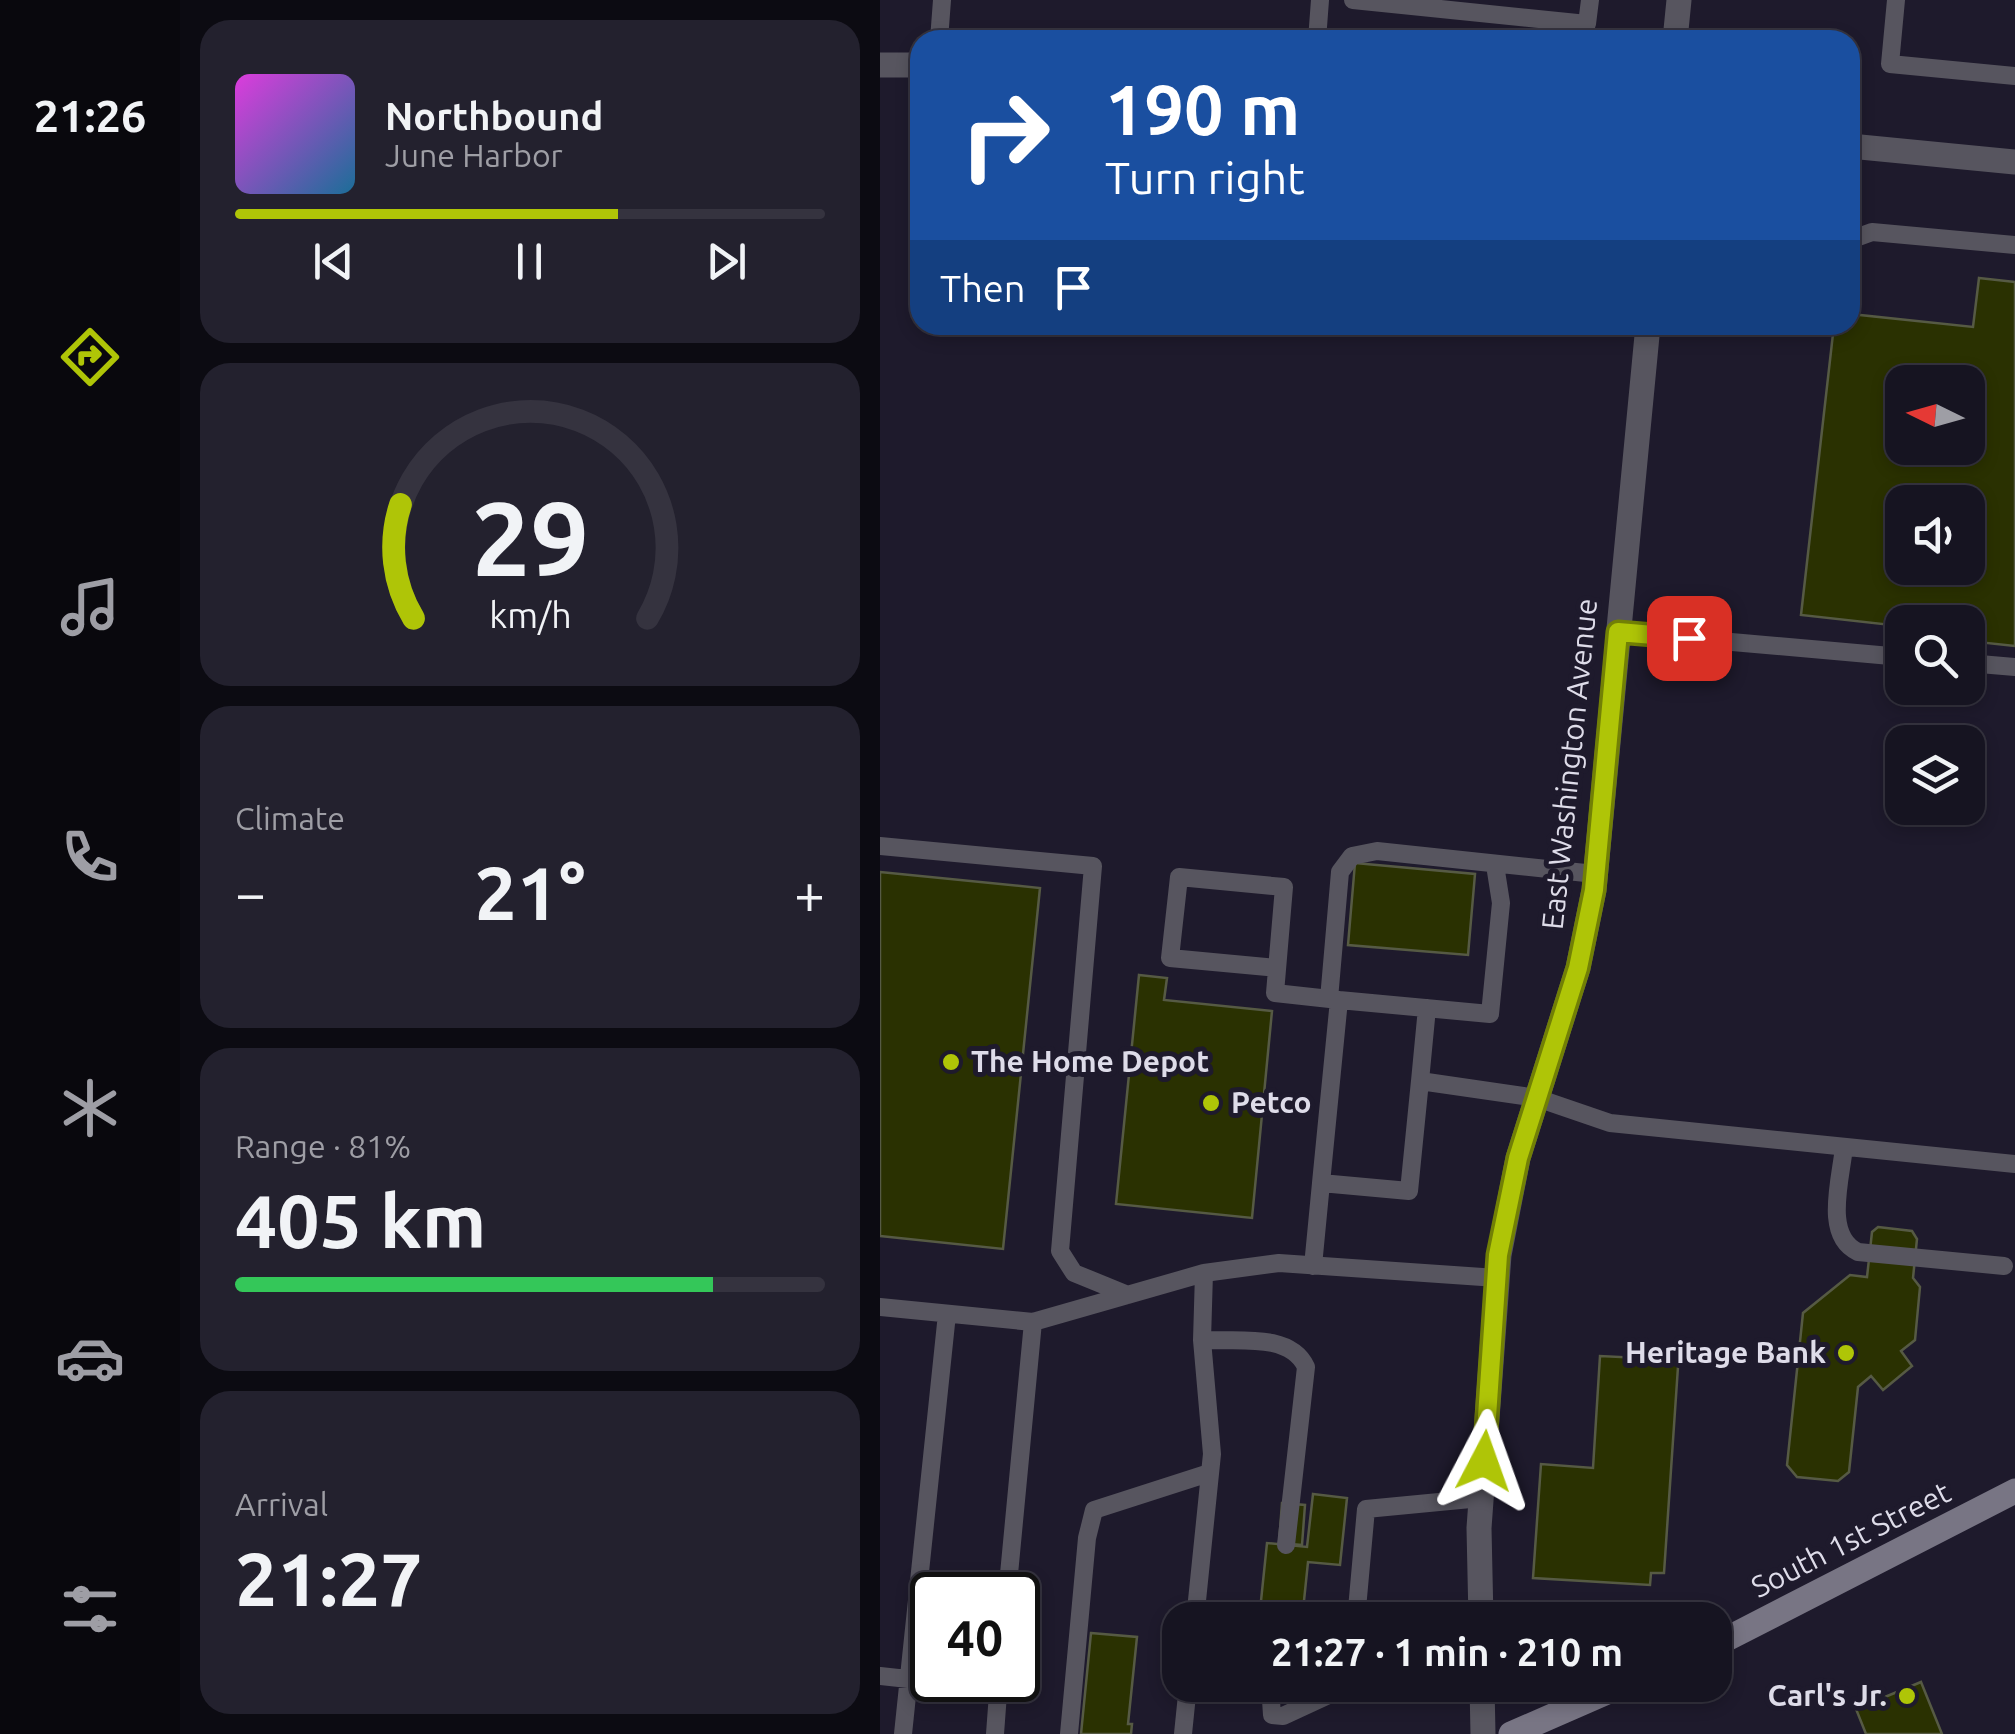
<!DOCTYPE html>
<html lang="en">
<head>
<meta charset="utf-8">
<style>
  :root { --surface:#161421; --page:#23212e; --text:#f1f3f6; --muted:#9e9ea5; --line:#35333f; --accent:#afc507 }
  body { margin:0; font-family:Ubuntu,sans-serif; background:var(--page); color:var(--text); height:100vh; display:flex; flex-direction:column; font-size:38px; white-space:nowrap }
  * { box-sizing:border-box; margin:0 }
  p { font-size:32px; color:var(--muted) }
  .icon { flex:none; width:55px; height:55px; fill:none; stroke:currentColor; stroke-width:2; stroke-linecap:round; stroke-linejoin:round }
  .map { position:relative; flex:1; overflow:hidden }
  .sheet { display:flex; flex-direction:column; gap:20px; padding:20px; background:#0c0b12; width:700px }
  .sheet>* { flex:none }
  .banner { position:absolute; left:30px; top:30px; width:950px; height:305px; border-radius:30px; box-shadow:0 5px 15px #0003,0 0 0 2px var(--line); background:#1a4fa0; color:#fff; overflow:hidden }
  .needle { width:65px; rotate:275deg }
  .fabs { position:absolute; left:1005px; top:365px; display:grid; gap:20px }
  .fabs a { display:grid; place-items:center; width:100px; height:100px; border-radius:20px; background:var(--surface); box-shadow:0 5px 15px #0003,0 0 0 2px var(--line); font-size:50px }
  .speed { position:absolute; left:30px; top:1572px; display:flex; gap:20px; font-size:50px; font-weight:700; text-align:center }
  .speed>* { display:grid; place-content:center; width:130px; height:130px; border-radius:50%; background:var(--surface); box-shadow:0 5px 15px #0003,0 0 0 2px var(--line); line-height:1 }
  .speed .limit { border:5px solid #111; border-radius:15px; background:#fff; color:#111 }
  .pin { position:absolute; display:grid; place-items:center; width:85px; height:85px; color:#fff; margin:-42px; border-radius:20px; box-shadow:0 5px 15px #0006 }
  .me { position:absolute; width:110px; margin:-55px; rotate:4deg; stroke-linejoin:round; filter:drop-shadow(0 0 8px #0008) }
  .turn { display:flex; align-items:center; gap:35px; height:210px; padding:0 30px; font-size:45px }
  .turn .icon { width:130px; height:130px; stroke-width:2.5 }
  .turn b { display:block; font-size:70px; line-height:85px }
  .then { display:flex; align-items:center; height:95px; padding:0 30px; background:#0003; gap:20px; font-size:38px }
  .big { font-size:75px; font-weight:600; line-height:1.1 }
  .sheet .card { flex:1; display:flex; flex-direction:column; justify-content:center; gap:15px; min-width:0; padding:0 35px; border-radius:30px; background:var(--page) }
  .sheet .dial { align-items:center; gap:0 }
  .dial svg { height:260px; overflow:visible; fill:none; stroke:var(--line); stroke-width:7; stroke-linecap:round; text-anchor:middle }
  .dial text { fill:var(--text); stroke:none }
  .song { display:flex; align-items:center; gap:30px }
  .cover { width:120px; height:120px; border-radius:15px; background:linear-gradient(135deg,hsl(300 70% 55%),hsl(200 70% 35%)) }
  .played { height:10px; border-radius:5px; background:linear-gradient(90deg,var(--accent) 65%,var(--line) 65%) }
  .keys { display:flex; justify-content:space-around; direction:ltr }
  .heat { display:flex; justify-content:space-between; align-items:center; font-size:55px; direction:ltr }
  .charge { height:15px; border-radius:8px; background:linear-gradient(90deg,#34c759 81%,var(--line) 0) }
  .trip { position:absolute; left:282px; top:1602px; width:570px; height:100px; border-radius:30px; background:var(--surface); box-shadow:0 5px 15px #0003,0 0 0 2px var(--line); font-weight:600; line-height:100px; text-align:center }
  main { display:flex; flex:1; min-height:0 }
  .tab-bar { display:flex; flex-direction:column; width:180px; justify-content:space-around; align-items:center; background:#09080d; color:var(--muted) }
  .tab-bar .icon { width:70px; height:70px }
  .tab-bar .current { color:var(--accent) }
  .tab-bar b { font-size:45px; color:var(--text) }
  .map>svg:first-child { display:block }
</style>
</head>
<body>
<main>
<nav class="tab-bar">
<b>21:26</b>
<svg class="icon current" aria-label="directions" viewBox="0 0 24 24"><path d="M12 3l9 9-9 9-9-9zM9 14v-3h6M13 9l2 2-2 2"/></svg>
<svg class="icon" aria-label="music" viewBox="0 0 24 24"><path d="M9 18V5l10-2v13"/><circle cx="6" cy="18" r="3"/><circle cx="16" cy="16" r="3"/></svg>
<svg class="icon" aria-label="phone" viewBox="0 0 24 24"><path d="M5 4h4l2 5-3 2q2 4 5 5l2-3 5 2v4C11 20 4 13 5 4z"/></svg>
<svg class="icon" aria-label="climate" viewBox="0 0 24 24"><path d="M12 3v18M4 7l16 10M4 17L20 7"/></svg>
<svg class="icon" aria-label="car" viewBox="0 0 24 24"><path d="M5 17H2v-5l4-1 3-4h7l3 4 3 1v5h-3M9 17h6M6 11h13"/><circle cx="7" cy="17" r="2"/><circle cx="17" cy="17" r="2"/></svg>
<svg class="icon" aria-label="filters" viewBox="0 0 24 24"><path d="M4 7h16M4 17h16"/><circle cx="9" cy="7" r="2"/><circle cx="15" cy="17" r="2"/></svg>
</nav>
<section class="sheet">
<div class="card">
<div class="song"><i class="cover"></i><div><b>Northbound</b><p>June Harbor</p></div></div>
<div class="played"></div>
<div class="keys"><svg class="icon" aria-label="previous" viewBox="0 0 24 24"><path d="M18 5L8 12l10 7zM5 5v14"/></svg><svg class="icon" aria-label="pause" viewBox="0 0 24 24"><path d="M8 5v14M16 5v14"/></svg><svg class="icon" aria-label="next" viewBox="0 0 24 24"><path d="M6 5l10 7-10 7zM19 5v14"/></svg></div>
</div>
<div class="card dial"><svg viewBox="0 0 100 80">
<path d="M14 69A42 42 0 1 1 86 69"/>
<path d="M14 69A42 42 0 0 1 10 34" stroke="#afc507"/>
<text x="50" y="56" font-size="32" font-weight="700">29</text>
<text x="50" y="72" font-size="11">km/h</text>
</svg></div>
<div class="card"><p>Climate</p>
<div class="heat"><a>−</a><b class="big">21°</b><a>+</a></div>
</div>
<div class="card"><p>Range · 81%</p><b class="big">405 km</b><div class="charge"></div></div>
<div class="card"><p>Arrival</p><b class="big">21:27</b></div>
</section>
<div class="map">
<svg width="1135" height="1734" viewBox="0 0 1135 1734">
  <rect width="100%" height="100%" fill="#1e1a2c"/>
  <!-- building -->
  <path fill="#2a3101" stroke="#565a44" stroke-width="2.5" fill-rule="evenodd" d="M1099 278 1135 282V646L1088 641V622H1022V633L1011 632 1012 625 921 615 954 325H970V314L1093 327ZM1022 382H1088V448H1022ZM1022 502H1088V568H1022Z
    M475 863 595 874 588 955 468 945Z
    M0 872 160 888 123 1249 0 1236Z
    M259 975 287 978 284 1000 392 1011 372 1218 236 1204Z
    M998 1227 1032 1231 1037 1239 1033 1278 1040 1287 1035 1340 1021 1351 1032 1366 1003 1390 991 1376 978 1387 969 1472 958 1481 917 1477 907 1465 923 1313 970 1275 987 1277 992 1232Z
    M761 1350 799 1352 784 1573H771L770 1585 653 1578 661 1464 713 1468 720 1356 760 1358Z
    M433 1494 467 1498 460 1565 428 1562 422 1620H379L387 1543 427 1547Z
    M402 1503 425 1505 422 1545 399 1543Z
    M211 1633 257 1637 248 1724H252L251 1734H201Z
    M1041 1682 1062 1734H986L976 1709Z"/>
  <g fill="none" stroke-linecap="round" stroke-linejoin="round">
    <!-- service -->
    <path stroke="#57555f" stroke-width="18" d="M473 0 707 24 710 0
      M1016 0 1010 64 1135 76
      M59 40 62 0
      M437 40 440 0
      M970 240 992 232 1135 245
      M738 632 1022 657
      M1088 663 1135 667
      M0 846 213 866 180 1251 194 1273 248 1295
      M397 968 290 958 299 877 404 887 395 993 459 1000 441 1183
      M449 999 460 872 472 856 497 851 715 874
      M459 1000 610 1014 621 903 615 865
      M540 1081 547 1008
      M964 1147C961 1179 943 1236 978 1252L1124 1266
      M433 1266 441 1183 529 1191 540 1081 657 1098 730 1123 1135 1164
      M0 1307 153 1322 324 1273
      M322 1340C355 1342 410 1332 426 1367L406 1545
      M127 1595 153 1322
      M315 1620 332 1454 322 1340 324 1273 399 1263 617 1278
      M476 1620 486 1509 601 1498
      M0 1676 119 1689
      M390 1685 392 1715 403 1716 470 1685
      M23 1734 67 1314
      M115 1734 119 1680
      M189 1734 207 1538 214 1510 329 1473
      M303 1734 308 1685"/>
    <!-- minor -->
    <path stroke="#57555f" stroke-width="25" d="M0 65H40
      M970 146 1135 162"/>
    <!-- tertiary -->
    <path stroke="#57555f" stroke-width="25" d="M795 40 799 0
      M601 1620 599 1528 619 1255 638 1158 698 968 714 890 768 325
      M602 1685 603 1734"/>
    <!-- secondary -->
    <path stroke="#787584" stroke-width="25" d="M835 1645 1135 1491
      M631 1734 743 1685"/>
  </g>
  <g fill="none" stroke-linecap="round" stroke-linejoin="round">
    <!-- route casing -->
    <g stroke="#728005" stroke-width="25">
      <path id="route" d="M604 1461 618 1255 638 1158 698 968 714 890 738 632 809 638"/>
    </g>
    <!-- route -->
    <use href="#route" stroke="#afc507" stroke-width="18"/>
  </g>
  <!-- markers -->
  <g fill="#afc507" stroke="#1e1a2c" stroke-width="4">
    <circle cx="71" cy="1062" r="10"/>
    <circle cx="331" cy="1103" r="10"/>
    <circle cx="966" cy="1353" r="10"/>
    <circle cx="1027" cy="1696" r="10"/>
  </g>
  <g text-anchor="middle" stroke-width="10" stroke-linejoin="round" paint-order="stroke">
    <!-- street labels -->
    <g font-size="30" fill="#dedce9" stroke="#1e1a2c">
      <text transform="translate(690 764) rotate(-84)" y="10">East Washington Avenue</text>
      <text transform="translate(971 1540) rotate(-27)" y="10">South 1st Street</text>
    </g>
    <!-- poi labels -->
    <g font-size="30" font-weight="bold" fill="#dedce9" stroke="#1e1a2c" text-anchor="start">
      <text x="91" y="1072">The Home Depot</text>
      <text x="351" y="1113">Petco</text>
      <text x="946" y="1363" text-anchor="end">Heritage Bank</text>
      <text x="1007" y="1706" text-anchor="end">Carl's Jr.</text>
    </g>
  </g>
</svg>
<div class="fabs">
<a><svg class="needle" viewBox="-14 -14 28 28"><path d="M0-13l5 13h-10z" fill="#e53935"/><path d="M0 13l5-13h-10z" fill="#9e9ea5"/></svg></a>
<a><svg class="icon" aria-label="sound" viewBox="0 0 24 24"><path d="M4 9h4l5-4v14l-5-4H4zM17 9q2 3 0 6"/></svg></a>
<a><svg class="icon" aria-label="search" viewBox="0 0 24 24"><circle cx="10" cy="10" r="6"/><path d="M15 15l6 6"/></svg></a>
<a><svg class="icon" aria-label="layers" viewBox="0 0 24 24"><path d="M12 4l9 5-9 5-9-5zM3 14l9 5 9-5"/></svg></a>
</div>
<div class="speed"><div class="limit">40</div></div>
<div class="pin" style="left:809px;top:638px;background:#d93025"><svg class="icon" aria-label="arrive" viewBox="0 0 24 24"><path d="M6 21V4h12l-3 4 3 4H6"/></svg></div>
<svg class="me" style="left:604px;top:1461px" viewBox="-20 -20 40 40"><path d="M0-17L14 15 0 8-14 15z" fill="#afc507" stroke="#fff" stroke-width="4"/></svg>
<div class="trip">21:27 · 1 min · 210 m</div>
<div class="banner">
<div class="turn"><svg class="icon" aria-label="right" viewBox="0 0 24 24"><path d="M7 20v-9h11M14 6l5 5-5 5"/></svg><div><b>190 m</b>Turn right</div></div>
<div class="then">Then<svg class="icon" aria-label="arrive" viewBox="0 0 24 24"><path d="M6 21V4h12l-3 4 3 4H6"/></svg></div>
</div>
</div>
</main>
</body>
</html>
